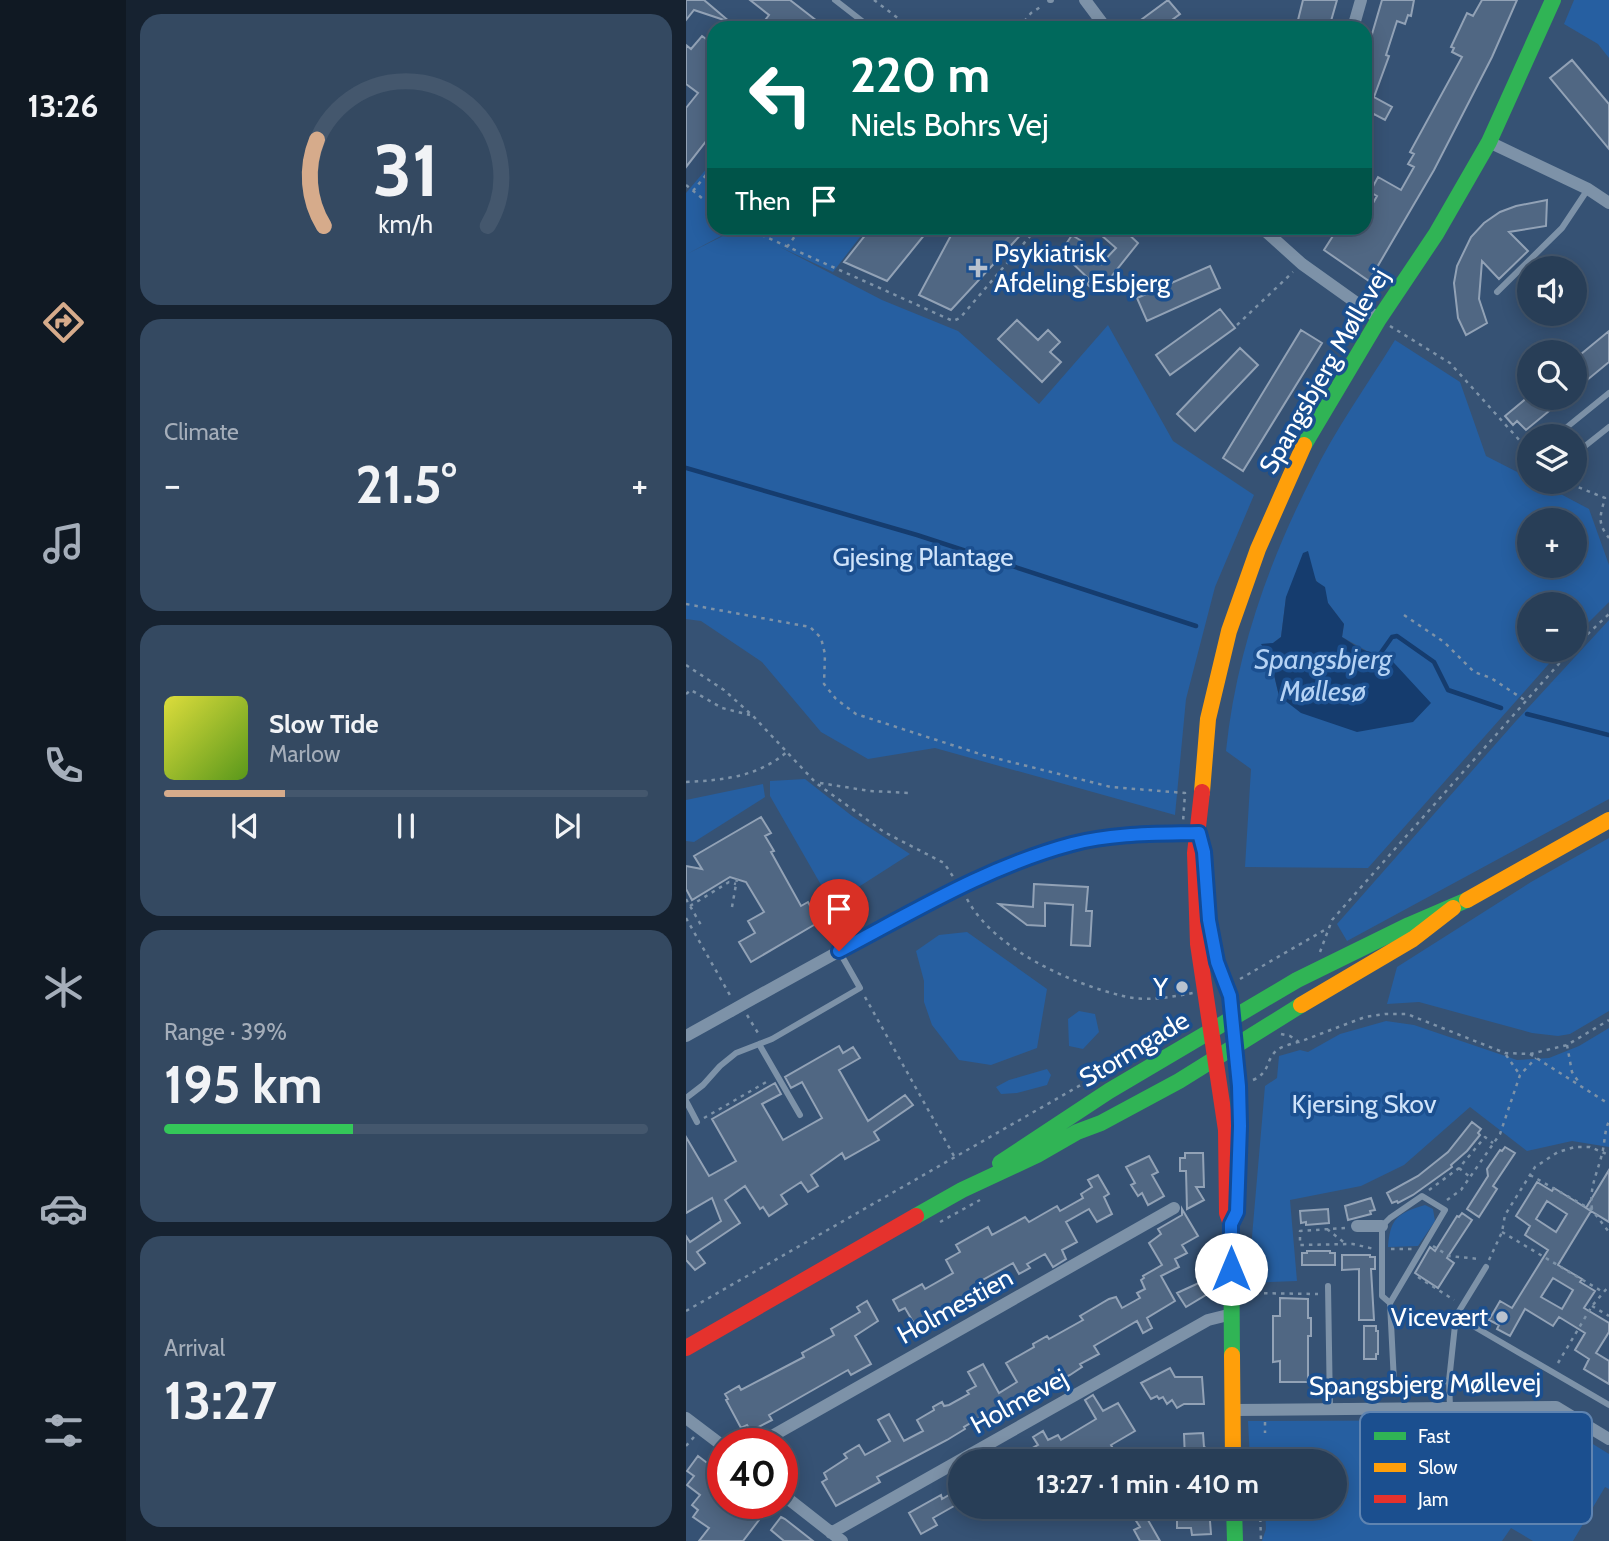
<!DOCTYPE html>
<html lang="en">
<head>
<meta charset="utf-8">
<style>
  :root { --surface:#283e57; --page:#344961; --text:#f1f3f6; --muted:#a5aeba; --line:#44576d; --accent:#d6ab8b }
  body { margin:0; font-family:Cabin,sans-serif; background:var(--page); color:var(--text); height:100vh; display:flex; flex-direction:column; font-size:26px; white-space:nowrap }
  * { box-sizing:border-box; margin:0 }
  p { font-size:23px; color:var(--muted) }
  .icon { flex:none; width:38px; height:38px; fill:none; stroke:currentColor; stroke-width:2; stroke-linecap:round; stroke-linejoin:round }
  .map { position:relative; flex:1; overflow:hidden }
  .sheet { display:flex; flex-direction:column; gap:14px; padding:14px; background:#162230; width:560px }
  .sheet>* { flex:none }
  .guide { position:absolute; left:21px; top:21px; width:665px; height:214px; border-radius:21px; box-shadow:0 4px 18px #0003,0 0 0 2px var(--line); background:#00695c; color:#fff; overflow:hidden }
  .fabs { position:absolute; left:831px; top:256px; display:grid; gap:14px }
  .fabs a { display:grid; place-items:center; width:70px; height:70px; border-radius:50%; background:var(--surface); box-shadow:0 4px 18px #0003,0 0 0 2px var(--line); font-size:35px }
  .speed { position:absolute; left:21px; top:1428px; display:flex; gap:14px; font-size:35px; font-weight:700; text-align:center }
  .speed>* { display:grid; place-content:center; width:91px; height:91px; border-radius:50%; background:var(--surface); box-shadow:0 4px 18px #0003,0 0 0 2px var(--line); line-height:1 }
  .speed .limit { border:10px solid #d22; background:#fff; color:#111 }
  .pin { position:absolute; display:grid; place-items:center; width:60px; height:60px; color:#fff; margin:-72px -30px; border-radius:50% 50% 50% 0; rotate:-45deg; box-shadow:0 0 7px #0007 }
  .pin .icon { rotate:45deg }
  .me { position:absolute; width:77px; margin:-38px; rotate:0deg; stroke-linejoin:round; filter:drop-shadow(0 0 5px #0008) }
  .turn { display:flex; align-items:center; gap:24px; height:147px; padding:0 28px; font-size:32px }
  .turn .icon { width:91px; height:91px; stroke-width:2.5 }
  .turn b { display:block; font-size:49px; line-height:60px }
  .then { display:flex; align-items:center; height:66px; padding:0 28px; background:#0003; gap:14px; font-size:26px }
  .big { font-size:52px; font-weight:700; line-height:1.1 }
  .sheet .card { flex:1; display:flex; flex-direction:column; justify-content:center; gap:10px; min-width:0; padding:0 24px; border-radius:21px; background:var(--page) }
  .sheet .dial { align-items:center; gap:0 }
  .dial svg { height:182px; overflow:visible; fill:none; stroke:var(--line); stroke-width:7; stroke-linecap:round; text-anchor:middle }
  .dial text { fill:var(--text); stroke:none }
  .song { display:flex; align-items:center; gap:21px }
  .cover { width:84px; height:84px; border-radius:10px; background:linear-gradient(135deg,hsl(60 70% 55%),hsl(90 70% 35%)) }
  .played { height:7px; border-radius:4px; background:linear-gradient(90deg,var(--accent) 25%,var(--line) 25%) }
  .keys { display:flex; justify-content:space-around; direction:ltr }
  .heat { display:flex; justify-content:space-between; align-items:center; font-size:38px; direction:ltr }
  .charge { height:10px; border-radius:5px; background:linear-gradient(90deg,#34c759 39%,var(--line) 0) }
  .trip { position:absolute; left:262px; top:1449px; width:399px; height:70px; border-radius:35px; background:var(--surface); box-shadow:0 4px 18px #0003,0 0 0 2px var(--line); font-weight:700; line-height:70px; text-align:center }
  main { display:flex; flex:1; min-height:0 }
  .tabs { display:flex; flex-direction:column; width:126px; justify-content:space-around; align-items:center; background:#101923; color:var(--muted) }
  .tabs .icon { width:49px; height:49px }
  .tabs .selected { color:var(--accent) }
  .tabs b { font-size:32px; color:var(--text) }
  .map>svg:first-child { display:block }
</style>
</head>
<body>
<main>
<nav class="tabs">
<b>13:26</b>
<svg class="icon selected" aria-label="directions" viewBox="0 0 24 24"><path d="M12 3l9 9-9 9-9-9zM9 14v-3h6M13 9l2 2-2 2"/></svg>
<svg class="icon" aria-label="music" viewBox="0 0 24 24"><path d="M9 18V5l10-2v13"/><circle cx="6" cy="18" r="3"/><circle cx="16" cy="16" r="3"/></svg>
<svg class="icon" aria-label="phone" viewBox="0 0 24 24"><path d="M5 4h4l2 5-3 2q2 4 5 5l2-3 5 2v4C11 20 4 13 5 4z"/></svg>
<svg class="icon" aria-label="climate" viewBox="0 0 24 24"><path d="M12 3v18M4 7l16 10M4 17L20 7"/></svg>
<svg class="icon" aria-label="car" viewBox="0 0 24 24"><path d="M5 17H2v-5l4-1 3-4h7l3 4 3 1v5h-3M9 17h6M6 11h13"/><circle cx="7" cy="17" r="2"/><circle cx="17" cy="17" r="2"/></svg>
<svg class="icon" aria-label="filters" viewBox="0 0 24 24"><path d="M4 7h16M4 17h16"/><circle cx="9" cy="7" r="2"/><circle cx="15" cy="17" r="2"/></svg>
</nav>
<section class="sheet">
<div class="card dial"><svg viewBox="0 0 100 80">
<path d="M14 69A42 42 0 1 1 86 69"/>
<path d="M14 69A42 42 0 0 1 11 31" stroke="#d6ab8b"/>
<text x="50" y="56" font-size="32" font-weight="700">31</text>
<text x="50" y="72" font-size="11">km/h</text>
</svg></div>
<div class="card"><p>Climate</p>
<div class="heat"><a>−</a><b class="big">21.5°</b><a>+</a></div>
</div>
<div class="card">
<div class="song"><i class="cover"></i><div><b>Slow Tide</b><p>Marlow</p></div></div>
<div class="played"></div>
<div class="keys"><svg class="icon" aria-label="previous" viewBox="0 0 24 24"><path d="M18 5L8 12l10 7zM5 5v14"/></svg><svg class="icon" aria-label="pause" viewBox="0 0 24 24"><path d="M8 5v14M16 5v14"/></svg><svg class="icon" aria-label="next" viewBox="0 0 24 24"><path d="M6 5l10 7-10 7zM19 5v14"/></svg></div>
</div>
<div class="card"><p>Range · 39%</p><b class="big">195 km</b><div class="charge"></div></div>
<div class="card"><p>Arrival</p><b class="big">13:27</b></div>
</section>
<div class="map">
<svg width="923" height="1541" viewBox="0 0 923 1541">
  <rect width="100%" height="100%" fill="#365274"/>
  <!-- green -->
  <path fill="#265fa1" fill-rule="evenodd" d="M888 0H923V58L912 44 878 24Z
    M28 160V228H50L1 254 53 228H181L147 272 92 246 196 300 272 331 353 404 422 325 487 441 568 495 529 587 500 699 489 815 249 748 182 759 135 732 76 662 15 621 0 619V193Z
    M709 340 774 382 800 456 843 478 844 481H850L903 509 923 565V602L889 636V604H844V649H876L682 868 559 867 565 769 540 751C550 654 582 563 626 477 649 430 681 385 709 340ZM844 520H889V565H844ZM627 574 642 603 658 624 656 637 681 651 691 654 593 696 584 658 587 643 595 637 600 597Z
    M923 620V799L661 941 651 924 830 721Z
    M119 779 166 816 224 854 146 904 84 796V781Z
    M77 784 79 797 8 842 0 841V800Z
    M923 838V1011L884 1034 872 1036 846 1033 733 1002 701 1004 711 967 845 882Z
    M281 932 361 989 351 1048 305 1065 273 1060 246 1025 238 1002V981L230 951 253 935Z
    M393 1011 409 1014 413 1032 397 1049 383 1046 382 1019Z
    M700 1021 728 1025 831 1060 863 1058 893 1046 923 1028V1147L886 1141 841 1151 784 1107 718 1165 675 1186 604 1200 611 1281 562 1283 579 1086 591 1078 593 1056 614 1050 622 1052 654 1034Z
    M361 1069 365 1075 361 1085 331 1093 315 1094 310 1087 323 1080Z
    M739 1205 747 1209 749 1221 732 1246 702 1247C704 1219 711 1213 739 1205Z
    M868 1420 923 1454V1489L919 1487 887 1541H847L825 1528 816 1541H576L580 1529 579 1507H649V1461H564L562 1421Z"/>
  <!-- water -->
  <path fill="#153c6e" d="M622 551 630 581 639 587 642 603 658 624 656 637C667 644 683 657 697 651L745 703 727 722 671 732 615 713 593 696 584 658 575 644 587 643 595 637 600 597 617 553Z"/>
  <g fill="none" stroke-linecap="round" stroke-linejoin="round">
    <!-- stream -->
    <path stroke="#153c6e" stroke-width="4.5" d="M0 468 231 535 510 626
      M694 654 706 637 711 636 748 662 762 690 815 708
      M841 714 923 735"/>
  </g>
  <!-- building -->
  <path fill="#506783" stroke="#92a2b6" stroke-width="2" fill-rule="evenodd" d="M0 0H18L44 22 8 10 0 20Z
    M64 0H104L140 28H73L83 15Z
    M482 0 494 14 475 28H444Z
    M617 0H651L643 28H610Z
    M696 0H728L725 16 722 15 719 24 711 21 700 55 703 56 688 97 706 107 699 120 688 114 679 130V58Z
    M796 0H831L806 57 748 170 683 281 638 250 652 228H679V217L691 196 684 192 692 177 715 190 728 167 722 164 728 154 724 152 776 57 766 52 768 48 765 47 781 13 787 16Z
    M16 36 28 45V131L0 167V108L12 93 0 84V45L5 49Z
    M886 60 923 104V149L864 78Z
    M861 200 860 226 823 232 842 251 813 279 796 261 793 299 801 323 780 335 772 318 768 283 771 266 785 237 798 223 814 212 830 206Z
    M185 228H244L201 281 158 262Z
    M269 228H306L313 231 317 228H341L265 310 233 295Z
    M407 228H436L452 243 421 282 419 280 409 291 401 284 404 280 382 259 391 250 378 247 386 235 397 242 394 246 415 264 430 248Z
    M524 266 534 288 461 321 451 298Z
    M534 309 549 328 484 375 470 355Z
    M331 320 352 340 362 330 374 342 364 352 375 362 356 382 312 339Z
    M615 330 636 343 557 471 537 458Z
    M923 331V362L889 390V359Z
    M554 348 572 365 509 431 491 414Z
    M842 397H880L840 430 831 421 827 425 819 416Z
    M75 817 85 833 79 836 88 851 85 852 115 906 122 902 133 922 65 962 53 942 69 933 62 921 78 912 60 882 44 877 6 900 0 889V866L16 869 8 856Z
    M348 884 402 887 400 911H406L404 946 385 945 387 905 359 903V926L341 925 313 904 347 907Z
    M153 1046 157 1053 167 1047 174 1058 153 1070 182 1121 219 1095 227 1105 188 1132 193 1140 159 1159 156 1153 125 1175 132 1186 122 1192 115 1182 95 1195 101 1204 83 1216 77 1207 74 1209 59 1186 39 1200 54 1223 11 1252 19 1263 9 1270 0 1260V1236L4 1242 35 1221 26 1198 0 1213V1137L23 1176 50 1161 26 1119 89 1083 95 1094 76 1104 97 1140 136 1118 116 1082 105 1088 99 1077Z
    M786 1122 795 1129 792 1133 794 1135 781 1151 765 1165 766 1167 727 1195 712 1203 711 1201 706 1203 701 1193 732 1176 762 1152Z
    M819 1147 829 1153 807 1186 811 1189 793 1217 781 1209 802 1176 801 1169 814 1150 816 1151Z
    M499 1153H517L518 1187H510L518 1200 501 1209 500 1171H494V1158H499Z
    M463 1156 472 1172 466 1175 478 1196 462 1205 456 1193 452 1196 445 1185 449 1183 440 1167Z
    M923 1170V1222L900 1208Z
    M412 1175 423 1194 418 1197 426 1214 411 1222 403 1209 380 1222 391 1242 376 1250 380 1259 367 1267 359 1254 341 1264 344 1268 333 1274 327 1263 293 1282 299 1291 285 1299 287 1302 233 1332 219 1308 213 1311 207 1300 236 1284 239 1289 267 1273 260 1260 274 1252 270 1245 302 1227 306 1235 339 1217 343 1222 371 1206 374 1211 397 1198 395 1194 406 1187 402 1180Z
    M851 1182 866 1191 868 1188 905 1211 872 1265 896 1279 894 1282 909 1291 898 1308 923 1323V1332L910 1353 923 1361V1384L898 1369 903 1359 889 1350 899 1333 873 1317 867 1326 839 1309 824 1336 811 1329 813 1325 803 1320 814 1301 826 1308 862 1250 839 1235 844 1226 830 1216ZM861 1201 881 1214 870 1232 850 1219ZM867 1278 887 1290 876 1309 855 1297Z
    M685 1198 689 1210 684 1211 685 1214 662 1220 659 1206Z
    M496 1209 512 1236 496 1245 501 1253 489 1259 493 1267 475 1276 489 1301 461 1318 466 1328 457 1333 451 1321 408 1346 413 1354 394 1364 396 1367 384 1375 369 1383 366 1379 305 1411 278 1427 279 1429 261 1440 191 1477 194 1482 150 1506 136 1482 141 1479 138 1473 161 1458 158 1454 173 1445 179 1455 204 1441 192 1420 203 1414 218 1441 237 1431 231 1420 248 1410 247 1407 256 1402 258 1406 263 1405 283 1394 281 1391 290 1386 282 1372 297 1364 313 1393 331 1382 320 1363 348 1347 347 1344 361 1336 363 1339 397 1320 394 1316 423 1299 430 1297 436 1308 454 1298 451 1293 459 1289 455 1280 458 1278 457 1276 476 1265 463 1243 475 1234 472 1229 496 1215Z
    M642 1209 643 1223 620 1225V1222L615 1223 614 1211Z
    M776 1213 786 1220 761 1258 768 1263 752 1288 729 1273 744 1247 749 1251 771 1216 773 1217Z
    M621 1251H644V1253H649V1265H616V1253H621Z
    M656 1255H684V1257H689V1269H685L688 1320H673V1269L656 1270Z
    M517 1281 523 1293 500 1307 491 1293Z
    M594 1298 622 1299V1318H625V1336H622V1382H594V1361L587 1362V1316H594Z
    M181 1301 192 1321 169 1336 185 1364 165 1375 162 1370 83 1415 86 1420 65 1431 61 1425 55 1428 40 1400 42 1399 39 1394 53 1386 55 1390 118 1357 116 1353 148 1335 145 1329 174 1312 171 1307Z
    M678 1326H690V1331H692V1354H690V1359H678Z
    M484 1368 489 1377H516L518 1404H498L491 1408 486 1400 481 1404 477 1397 473 1399 471 1396 465 1399 455 1383Z
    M407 1395 417 1411 432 1403 449 1431 425 1445 434 1461H404L401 1456 392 1461H323L352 1445 347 1437 357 1431 362 1440 372 1435 375 1440 410 1419 399 1400Z
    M517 1433 518 1447 522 1449V1459L499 1460 498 1434Z
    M12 1456 37 1475V1503H51L73 1520 57 1541H13L23 1528 7 1517 12 1510 6 1505 14 1495 1 1485 8 1476 1 1471Z
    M275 1488V1502L247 1518 251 1525 235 1534 223 1513 255 1495 256 1499Z
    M491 1507 523 1508 525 1534 506 1535 505 1528H491Z
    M456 1510 462 1520 474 1541H454L448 1530 454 1527 447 1516Z
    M95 1517 99 1519 127 1541H98L85 1530Z"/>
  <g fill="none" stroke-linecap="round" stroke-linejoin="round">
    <!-- path -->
    <path stroke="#7d92a8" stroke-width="2.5" stroke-dasharray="3.5 5" stroke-linecap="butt" d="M188 0 225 28
      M333 28 345 13 356 6
      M19 176 28 180
      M0 185 28 208
      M7 191 28 165
      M60 228 267 321 274 318 351 228
      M101 247 115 228
      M551 325 607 272
      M704 326 764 363 844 452
      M877 481 919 498C914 516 911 523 923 538
      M0 604 124 627 135 638 139 654 138 684 150 699 170 714 297 755 425 787 499 793 497 822
      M718 615 758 642 788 672 805 678 840 701
      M889 646 923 614
      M0 665 38 690 67 716 130 783 198 832 258 863 268 878
      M0 694 5 690 36 708 64 715
      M0 782C38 780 71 777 101 752
      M134 783 184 791 224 793
      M0 899 15 925
      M281 899C308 949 383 983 437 996 460 1002 485 997 507 993
      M4 906 43 882 50 884
      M46 907 51 879
      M0 918 45 997
      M634 952 646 920 886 649
      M554 979 642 928
      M179 997 268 1156
      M61 1015 72 1033
      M595 1034 604 1036 613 1042 679 1017 699 1014H721L819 1053 844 1054 881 1045 923 1020
      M881 1045 886 1072 892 1081
      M844 1054 923 1104
      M820 1055 834 1075
      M567 1080C585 1072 579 1060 591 1050 597 1046 605 1044 612 1042
      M18 1118 82 1081
      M773 1168 784 1177
      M844 1175 906 1210 923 1232
      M743 1190 773 1168 799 1137 807 1143
      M761 1200 775 1190 814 1134 834 1075 850 1058
      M906 1209C903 1188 911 1174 916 1154 919 1143 918 1132 923 1121
      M254 1222 294 1200
      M659 1228 614 1231V1245L667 1244 688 1249
      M641 1229 660 1244
      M816 1232 917 1292
      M747 1246 763 1256 793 1259
      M705 1249H726
      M803 1260 816 1232 819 1215 849 1167 872 1152 889 1147H904L923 1155
      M732 1277 768 1300
      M561 1293 632 1294
      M906 1306 923 1316
      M0 1311 414 1074 454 1053
      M872 1363 906 1306 923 1286
      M579 1422V1433
      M0 1446 8 1437
      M574 1510 575 1541"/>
    <!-- lane -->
    <path stroke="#7d92a8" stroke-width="6" d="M149 0 185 28
      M364 0H365
      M811 292 876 228 902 189
      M870 436 923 393
      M889 454 923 427
      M73 1044 114 1115
      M0 1098 17 1085 34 1066 50 1053 86 1039 174 988 153 951
      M0 1101 11 1122
      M642 1286 644 1409
      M704 1303 696 1296V1226L704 1218 736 1196 759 1210 704 1303 708 1382
      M770 1316 923 1405
      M678 1384 763 1381
      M764 1407 763 1381 770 1316 800 1267"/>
    <!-- street -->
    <path stroke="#7d92a8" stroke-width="12" d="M399 0 420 28
      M667 28 675 0
      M803 142 902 189 923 203
      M576 228 616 264 693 319
      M0 1036C65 1000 131 963 196 928 257 895 318 862 386 844 427 833 471 834 513 833
      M671 1226H696
      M546 1410 870 1407 923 1439
      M0 1418 37 1446
      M72 1444 488 1208
      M96 1494 156 1541
      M145 1533 522 1320 546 1314"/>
    <!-- fast -->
    <path stroke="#30b455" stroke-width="16" d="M618 445 693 319 750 234 803 142 867 0
      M520 875 523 920 531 963 544 996 553 1086 551 1212 545 1224 546 1355
      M314 1163 423 1091 611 980 723 925 781 900
      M230 1216 276 1190 351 1155 391 1132 415 1123 493 1081 615 1005
      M548 1507 549 1541"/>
    <!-- slow -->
    <path stroke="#ff9f0a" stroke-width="16" d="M516 792 522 719 543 631 572 549 618 445
      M781 900 923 820
      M615 1005 727 939 767 908
      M546 1355 547 1461"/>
    <!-- jam -->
    <path stroke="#e5322d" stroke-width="16" d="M516 792 509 853 512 944 540 1130 541 1213 545 1224
      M0 1348 230 1216"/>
  </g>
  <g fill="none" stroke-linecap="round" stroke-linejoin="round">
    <!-- route casing -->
    <g stroke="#114b97" stroke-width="18">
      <path id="route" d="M153 951C229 911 303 866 386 844 427 833 471 834 513 833L518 852 523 920 531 962 544 996 553 1086 554 1126 551 1212 545 1224V1269"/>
    </g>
    <!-- route -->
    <use href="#route" stroke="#1a73e8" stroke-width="12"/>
  </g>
  <!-- markers -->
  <g fill="#b9c2ce" stroke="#1b4f8f" stroke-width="2.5">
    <path d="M288.5 257.5h7v7h7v7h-7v7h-7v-7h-7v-7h7z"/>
    <circle cx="496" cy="987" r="7"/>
    <circle cx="816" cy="1317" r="7"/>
  </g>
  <g text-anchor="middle" stroke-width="7" stroke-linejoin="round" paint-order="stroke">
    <!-- poi labels -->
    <g font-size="26" fill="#fff" stroke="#1b4f8f" text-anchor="end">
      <text x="308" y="262" text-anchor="start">Psykiatrisk<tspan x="308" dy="30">Afdeling Esbjerg</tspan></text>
      <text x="482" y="996">Y</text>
      <text x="802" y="1326">Vicevært</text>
    </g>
    <!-- street labels -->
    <g font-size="26" fill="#fff" stroke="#1b4f8f">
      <text transform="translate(638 371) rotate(-60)" y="9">Spangsbjerg Møllevej</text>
      <text transform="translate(448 1049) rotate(-31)" y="9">Stormgade</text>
      <text transform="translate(269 1306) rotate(-29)" y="9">Holmestien</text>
      <text transform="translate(739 1384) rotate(-1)" y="9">Spangsbjerg Møllevej</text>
      <text transform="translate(333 1401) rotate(-29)" y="9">Holmevej</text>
    </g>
    <!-- park labels -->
    <g font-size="26" fill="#cfe3fa" stroke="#1b4f8f">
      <text x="237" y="566">Gjesing Plantage</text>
      <text x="678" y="1113">Kjersing Skov</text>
    </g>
    <!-- water labels -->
    <g font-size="28" font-style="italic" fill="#b5d3f5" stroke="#1b4f8f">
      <text x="637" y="669">Spangsbjerg<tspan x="637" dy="32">Møllesø</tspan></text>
    </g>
  </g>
  <!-- legend -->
  <rect x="674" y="1412" width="232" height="112" rx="10" fill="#1b4f8f" stroke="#5f84b1" stroke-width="2"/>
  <rect x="688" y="1432" width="32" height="8" fill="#30b455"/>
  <rect x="688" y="1463" width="32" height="9" fill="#ff9f0a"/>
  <rect x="688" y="1495" width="32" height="8" fill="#e5322d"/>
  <g font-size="19" fill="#fff">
    <text x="732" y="1443">Fast</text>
    <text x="732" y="1474">Slow</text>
    <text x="732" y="1506">Jam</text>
  </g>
</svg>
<div class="fabs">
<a><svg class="icon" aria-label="sound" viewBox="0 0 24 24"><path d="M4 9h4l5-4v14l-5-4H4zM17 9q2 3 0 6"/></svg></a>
<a><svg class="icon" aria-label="search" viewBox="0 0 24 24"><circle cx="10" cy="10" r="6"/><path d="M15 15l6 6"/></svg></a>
<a><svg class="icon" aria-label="layers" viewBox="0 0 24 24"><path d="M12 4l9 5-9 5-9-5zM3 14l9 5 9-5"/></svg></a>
<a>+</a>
<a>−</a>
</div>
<div class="speed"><div class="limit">40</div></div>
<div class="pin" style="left:153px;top:951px;background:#d93025"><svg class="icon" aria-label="arrive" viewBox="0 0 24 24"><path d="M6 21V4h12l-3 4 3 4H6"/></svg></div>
<svg class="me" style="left:545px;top:1269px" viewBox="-20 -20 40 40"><circle r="19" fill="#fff"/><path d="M0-13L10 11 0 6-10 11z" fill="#1a73e8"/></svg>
<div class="trip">13:27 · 1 min · 410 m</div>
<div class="guide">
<div class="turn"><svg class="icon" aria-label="left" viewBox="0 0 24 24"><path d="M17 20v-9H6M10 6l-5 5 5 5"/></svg><div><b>220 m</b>Niels Bohrs Vej</div></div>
<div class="then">Then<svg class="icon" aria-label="arrive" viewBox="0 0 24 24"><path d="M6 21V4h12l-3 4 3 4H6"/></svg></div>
</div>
</div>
</main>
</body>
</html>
